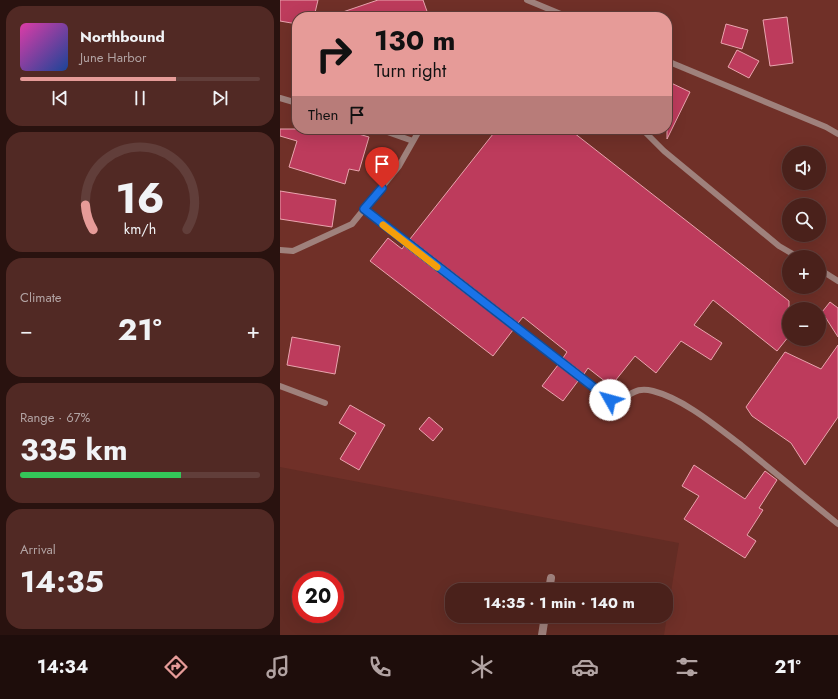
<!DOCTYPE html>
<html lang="en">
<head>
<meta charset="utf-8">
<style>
  :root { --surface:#4a211b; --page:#512924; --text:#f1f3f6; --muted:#b2a3a3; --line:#613e3a; --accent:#e69b98 }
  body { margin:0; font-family:Jost,sans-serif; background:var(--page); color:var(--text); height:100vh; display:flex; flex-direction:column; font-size:15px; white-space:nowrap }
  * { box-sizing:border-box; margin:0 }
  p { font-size:13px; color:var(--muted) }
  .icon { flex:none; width:22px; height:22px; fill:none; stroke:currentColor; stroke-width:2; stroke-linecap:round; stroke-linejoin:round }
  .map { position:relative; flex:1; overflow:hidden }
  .panel { display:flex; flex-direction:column; gap:6px; padding:6px; background:#29120f; width:280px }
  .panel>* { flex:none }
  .top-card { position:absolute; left:12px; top:12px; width:380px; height:122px; border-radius:16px; box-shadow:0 4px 16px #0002,0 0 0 1px var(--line); background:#e69b98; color:#111; overflow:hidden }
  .controls { position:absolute; left:502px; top:146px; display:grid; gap:8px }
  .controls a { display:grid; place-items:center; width:44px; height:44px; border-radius:50%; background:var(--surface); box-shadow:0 4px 16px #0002,0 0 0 1px var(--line); font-size:20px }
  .speed { position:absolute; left:12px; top:571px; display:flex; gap:8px; font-size:20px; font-weight:700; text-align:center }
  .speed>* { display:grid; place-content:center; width:52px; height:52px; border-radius:50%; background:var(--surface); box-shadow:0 4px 16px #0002,0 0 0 1px var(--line); line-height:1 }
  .speed .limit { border:6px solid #d22; background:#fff; color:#111 }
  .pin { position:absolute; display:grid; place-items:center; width:34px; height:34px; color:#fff; margin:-41px -17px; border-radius:50% 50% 50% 0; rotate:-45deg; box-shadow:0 0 4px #0007 }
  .pin .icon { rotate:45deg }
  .me { position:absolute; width:44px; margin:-22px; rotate:308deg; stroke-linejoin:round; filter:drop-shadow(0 0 3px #0008) }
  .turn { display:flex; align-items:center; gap:14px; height:84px; padding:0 16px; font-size:18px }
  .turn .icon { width:52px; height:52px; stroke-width:2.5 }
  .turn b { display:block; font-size:28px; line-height:34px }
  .then { display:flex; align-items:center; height:38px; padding:0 16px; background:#0003; gap:8px; font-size:15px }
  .big { font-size:30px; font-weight:700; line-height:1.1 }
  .panel .widget { flex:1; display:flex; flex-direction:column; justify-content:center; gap:6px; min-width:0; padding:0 14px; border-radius:16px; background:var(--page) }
  .panel .dial { align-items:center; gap:0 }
  .dial svg { height:104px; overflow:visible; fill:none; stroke:var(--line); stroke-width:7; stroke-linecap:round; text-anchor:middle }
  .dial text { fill:var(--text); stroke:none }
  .song { display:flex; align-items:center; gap:12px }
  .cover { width:48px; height:48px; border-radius:6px; background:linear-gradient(135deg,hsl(320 70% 55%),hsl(220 70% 35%)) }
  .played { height:4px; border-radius:2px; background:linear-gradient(90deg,var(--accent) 65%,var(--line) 65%) }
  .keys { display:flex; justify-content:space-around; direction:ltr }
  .heat { display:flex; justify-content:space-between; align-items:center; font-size:22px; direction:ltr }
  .charge { height:6px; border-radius:3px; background:linear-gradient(90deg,#34c759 67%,var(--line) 0) }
  .trip { position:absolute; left:165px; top:583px; width:228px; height:40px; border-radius:16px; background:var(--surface); box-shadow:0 4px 16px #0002,0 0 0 1px var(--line); font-weight:700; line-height:40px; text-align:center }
  .dock { display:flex; height:64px; justify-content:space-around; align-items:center; background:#1e0d0b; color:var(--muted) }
  .dock .icon { width:28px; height:28px }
  .dock .selected { color:var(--accent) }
  .dock b { font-size:18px; color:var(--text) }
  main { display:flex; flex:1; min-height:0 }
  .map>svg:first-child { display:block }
</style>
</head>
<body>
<main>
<section class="panel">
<div class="widget">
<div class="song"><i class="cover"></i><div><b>Northbound</b><p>June Harbor</p></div></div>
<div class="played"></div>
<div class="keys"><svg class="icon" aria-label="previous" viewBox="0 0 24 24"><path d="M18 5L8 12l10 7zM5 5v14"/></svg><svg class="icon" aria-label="pause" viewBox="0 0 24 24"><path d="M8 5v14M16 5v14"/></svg><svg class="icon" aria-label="next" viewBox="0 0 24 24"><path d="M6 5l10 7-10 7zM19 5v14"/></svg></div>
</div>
<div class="widget dial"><svg viewBox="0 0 100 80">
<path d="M14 69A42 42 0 1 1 86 69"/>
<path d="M14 69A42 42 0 0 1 8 50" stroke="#e69b98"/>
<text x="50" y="56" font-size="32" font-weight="700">16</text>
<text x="50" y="72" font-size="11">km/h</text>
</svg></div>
<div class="widget"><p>Climate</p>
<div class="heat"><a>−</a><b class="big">21°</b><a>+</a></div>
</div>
<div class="widget"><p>Range · 67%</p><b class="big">335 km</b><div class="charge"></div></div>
<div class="widget"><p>Arrival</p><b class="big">14:35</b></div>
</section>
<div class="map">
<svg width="558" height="635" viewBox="0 0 558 635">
  <rect width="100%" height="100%" fill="#632c24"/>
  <!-- built -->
  <path fill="#703028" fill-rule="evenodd" d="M0 0H558V635H384L399 543 0 467ZM17 17H387V129H17ZM509 153H539V183H509ZM509 205H539V235H509ZM509 257H539V287H509ZM509 309H539V339H509Z"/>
  <!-- building -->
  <path fill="#bd3b5c" stroke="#e9a4ae" d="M0 0H38L34 17H17V24L0 21Z
    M98 0H143L149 17H55L54 15Z
    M507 17 513 63 490 66 483 20Z
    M446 24 468 30 462 49 441 43Z
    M457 50 479 61 469 78 448 67Z
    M387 81 410 92 387 139Z
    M0 129H61L89 137 79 171 69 169 65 184 9 167 17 141 0 136Z
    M217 129H289L509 301V336L497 351 433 300 414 325 442 343 431 360 401 341 376 373 355 356 331 386 308 368 304 374 283 358 287 352 243 317 238 323 130 239Z
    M0 191 56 200 52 227 0 219Z
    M108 238 122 249 124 246 233 330 213 356 90 261Z
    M550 302 558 308V337L542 312Z
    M12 337 60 346 55 374 7 365Z
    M558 345V417L525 465 511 443 472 416 466 407 505 352 541 369Z
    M278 365 298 381 283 401 262 386Z
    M70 405 105 425 79 470 60 459 76 433 59 423Z
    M149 417 163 429 153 441 139 429Z
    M414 465 465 499 485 471 497 480 479 508 483 510 467 535 476 541 465 558 404 519 419 496 402 486Z"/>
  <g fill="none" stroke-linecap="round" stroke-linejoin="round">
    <!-- lane -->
    <path stroke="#9f817c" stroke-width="6" d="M247 0 288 17
      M387 61 546 127 558 134
      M0 98 17 103
      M99 129 133 141
      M362 129 384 151 499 246 518 257
      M84 209 330 400C350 401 351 385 373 391 404 399 436 426 461 445 493 471 526 498 558 524
      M0 250 13 251 72 224 119 166 140 129
      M539 269 558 281
      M0 386 45 403"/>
    <!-- street -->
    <path stroke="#9f817c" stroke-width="8" d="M269 590 271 578
      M262 635 265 616"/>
  </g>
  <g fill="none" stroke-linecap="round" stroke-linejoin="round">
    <!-- route casing -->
    <g stroke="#114b97" stroke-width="10">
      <path id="route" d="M102 188 84 209 330 400"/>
    </g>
    <!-- route -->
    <use href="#route" stroke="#1a73e8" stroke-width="7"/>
    <!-- slow -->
    <path stroke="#f59e0b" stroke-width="7" d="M103 225 157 267"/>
  </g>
</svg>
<div class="controls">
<a><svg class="icon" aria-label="sound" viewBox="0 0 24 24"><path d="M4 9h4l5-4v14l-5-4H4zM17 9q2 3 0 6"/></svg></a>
<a><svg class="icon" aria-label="search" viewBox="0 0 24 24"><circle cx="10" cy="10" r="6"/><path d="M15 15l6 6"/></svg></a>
<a>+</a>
<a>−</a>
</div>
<div class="speed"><div class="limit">20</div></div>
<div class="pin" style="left:102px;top:188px;background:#d93025"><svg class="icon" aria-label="arrive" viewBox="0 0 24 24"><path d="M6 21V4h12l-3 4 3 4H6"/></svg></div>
<svg class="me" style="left:330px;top:400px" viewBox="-20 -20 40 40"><circle r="19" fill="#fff"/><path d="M0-13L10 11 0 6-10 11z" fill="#1a73e8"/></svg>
<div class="trip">14:35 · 1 min · 140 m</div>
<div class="top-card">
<div class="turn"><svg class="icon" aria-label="right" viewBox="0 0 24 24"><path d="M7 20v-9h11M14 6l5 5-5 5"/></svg><div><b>130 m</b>Turn right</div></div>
<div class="then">Then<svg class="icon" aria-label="arrive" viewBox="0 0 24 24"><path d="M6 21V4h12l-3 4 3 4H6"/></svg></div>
</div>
</div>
</main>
<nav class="dock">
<b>14:34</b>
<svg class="icon selected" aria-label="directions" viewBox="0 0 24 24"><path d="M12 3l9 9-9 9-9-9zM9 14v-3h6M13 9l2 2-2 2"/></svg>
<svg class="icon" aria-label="music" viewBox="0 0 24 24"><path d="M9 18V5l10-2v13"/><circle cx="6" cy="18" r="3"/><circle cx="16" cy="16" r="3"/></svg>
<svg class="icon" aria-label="phone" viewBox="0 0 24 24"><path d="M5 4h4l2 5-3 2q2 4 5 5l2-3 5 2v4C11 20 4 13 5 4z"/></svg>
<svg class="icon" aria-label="climate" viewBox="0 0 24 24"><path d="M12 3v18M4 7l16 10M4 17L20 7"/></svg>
<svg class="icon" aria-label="car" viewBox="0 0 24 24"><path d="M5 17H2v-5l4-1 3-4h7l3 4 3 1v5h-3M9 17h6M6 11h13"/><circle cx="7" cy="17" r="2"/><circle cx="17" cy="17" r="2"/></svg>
<svg class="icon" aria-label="filters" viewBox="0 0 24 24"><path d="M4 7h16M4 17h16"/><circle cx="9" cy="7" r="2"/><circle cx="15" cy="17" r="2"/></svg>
<b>21°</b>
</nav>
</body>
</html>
